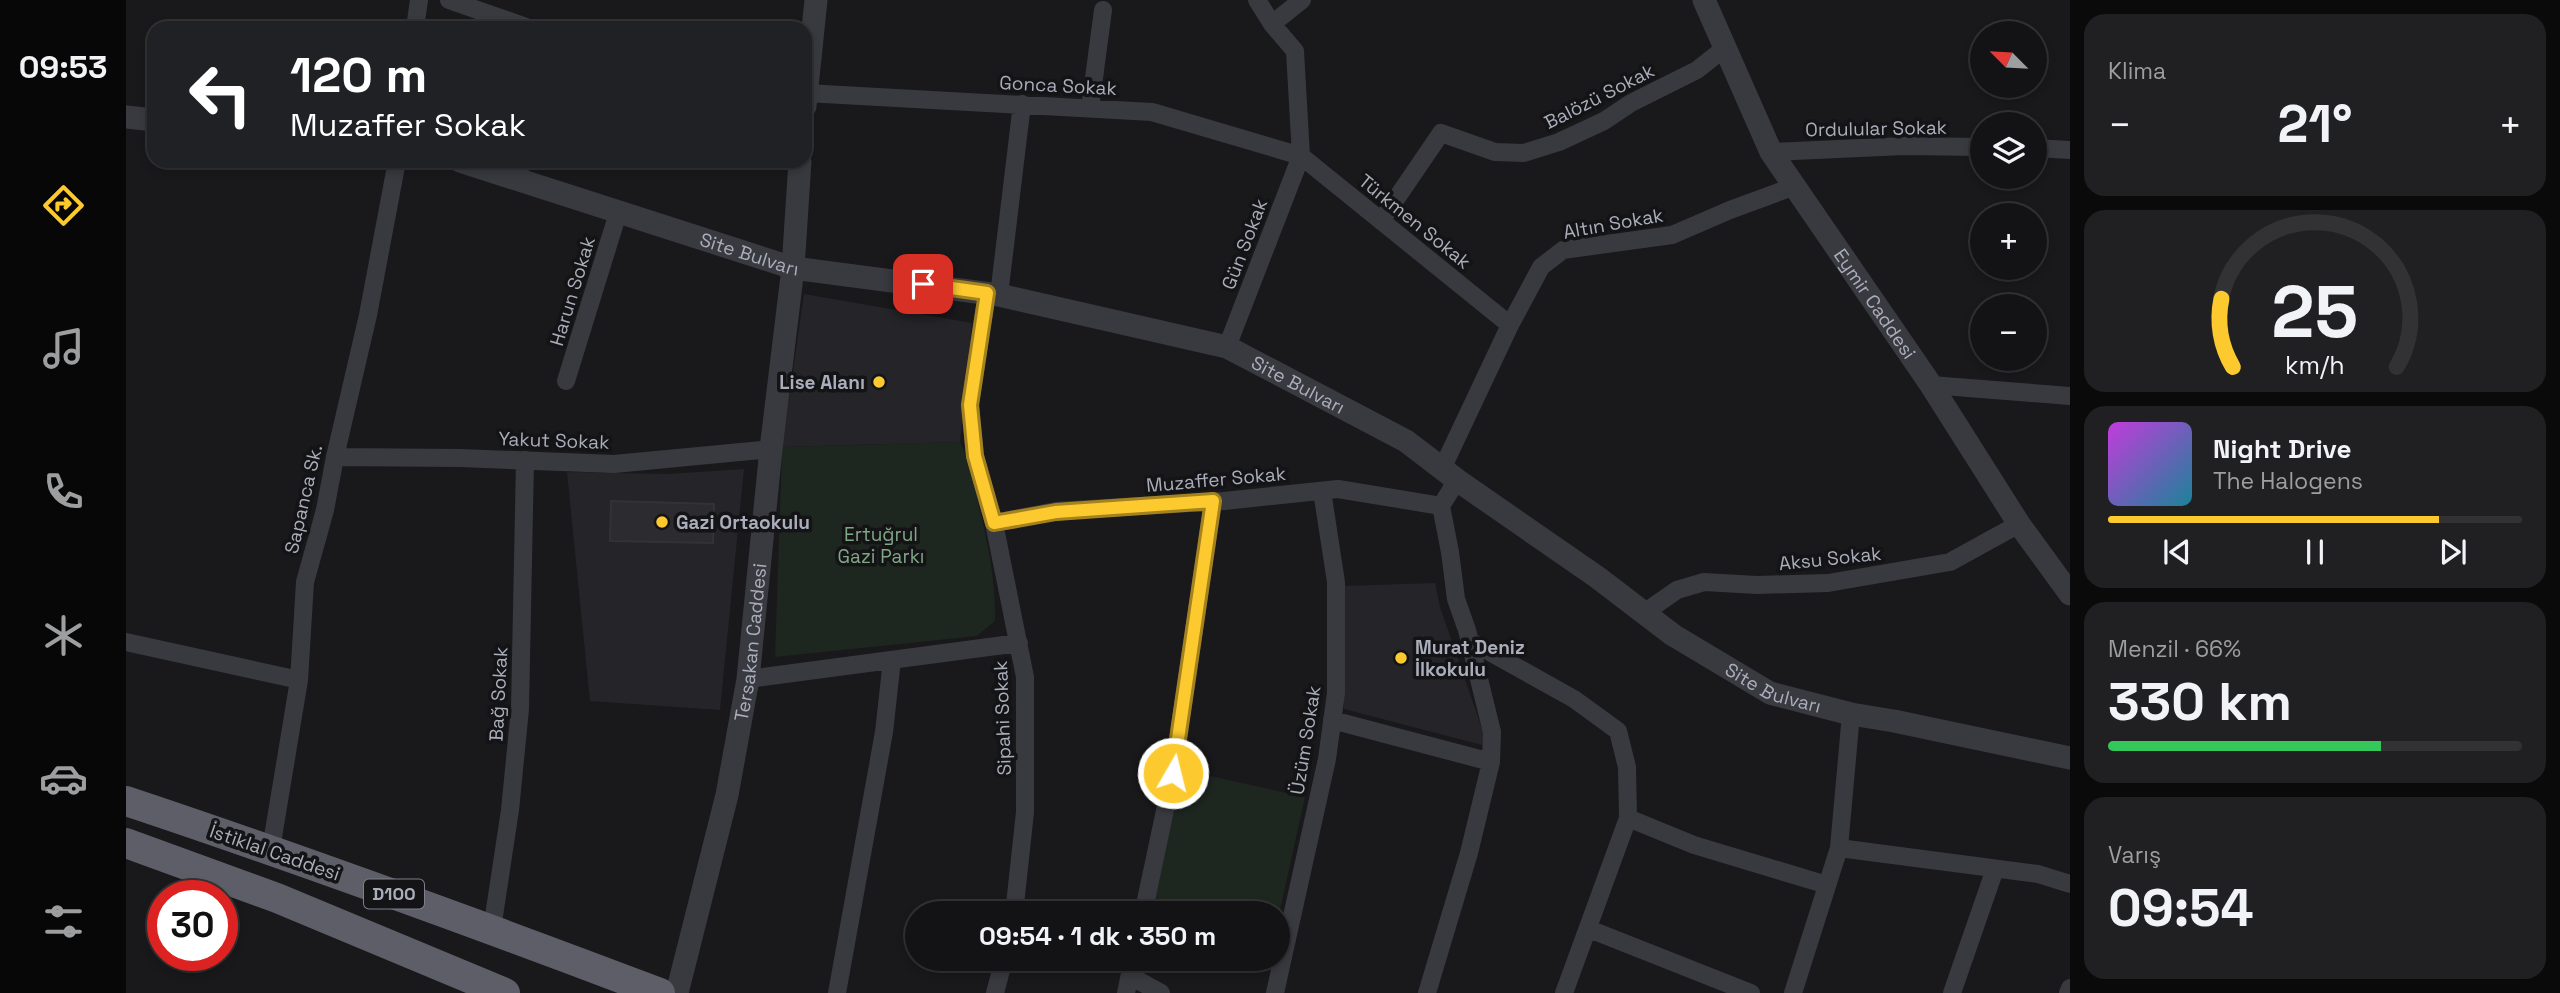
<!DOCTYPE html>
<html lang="tr">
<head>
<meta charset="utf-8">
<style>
  :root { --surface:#131214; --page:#202022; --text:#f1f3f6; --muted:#9d9ea0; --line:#323234; --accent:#fcca2f }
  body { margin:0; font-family:"Space Grotesk",sans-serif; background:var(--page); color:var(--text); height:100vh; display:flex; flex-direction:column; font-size:26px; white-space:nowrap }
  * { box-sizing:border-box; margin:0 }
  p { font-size:23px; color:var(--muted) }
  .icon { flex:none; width:38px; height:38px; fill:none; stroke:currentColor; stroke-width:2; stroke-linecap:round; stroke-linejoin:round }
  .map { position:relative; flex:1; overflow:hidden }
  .drawer { display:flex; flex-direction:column; gap:14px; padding:14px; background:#0a0a0b; width:490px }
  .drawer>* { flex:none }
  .guide { position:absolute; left:21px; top:21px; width:665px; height:147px; border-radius:21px; box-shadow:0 4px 10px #0003,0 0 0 2px var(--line); background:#202124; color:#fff; overflow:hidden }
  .needle { width:46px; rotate:294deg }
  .tools { position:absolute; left:1844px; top:21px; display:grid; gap:14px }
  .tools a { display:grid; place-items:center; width:77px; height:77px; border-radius:50%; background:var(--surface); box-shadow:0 4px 10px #0003,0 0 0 2px var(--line); font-size:35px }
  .speed { position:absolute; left:21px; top:880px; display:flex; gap:14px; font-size:35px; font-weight:700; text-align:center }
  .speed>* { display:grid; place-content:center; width:91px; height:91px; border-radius:50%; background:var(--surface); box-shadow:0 4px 10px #0003,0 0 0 2px var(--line); line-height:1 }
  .speed .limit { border:10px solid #d22; background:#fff; color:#111 }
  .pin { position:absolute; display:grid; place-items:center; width:60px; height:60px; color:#fff; margin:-30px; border-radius:14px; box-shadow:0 4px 10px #0006 }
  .me { position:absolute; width:77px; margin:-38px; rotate:8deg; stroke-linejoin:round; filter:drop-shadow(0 0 5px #0008) }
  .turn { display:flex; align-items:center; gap:24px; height:147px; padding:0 28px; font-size:32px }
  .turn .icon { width:91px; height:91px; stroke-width:2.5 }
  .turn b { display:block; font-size:49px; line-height:60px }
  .big { font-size:52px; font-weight:600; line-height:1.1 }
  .drawer .tile { flex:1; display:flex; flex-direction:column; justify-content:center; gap:10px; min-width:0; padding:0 24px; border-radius:21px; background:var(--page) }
  .drawer .dial { align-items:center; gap:0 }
  .dial svg { height:182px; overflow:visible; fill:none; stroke:var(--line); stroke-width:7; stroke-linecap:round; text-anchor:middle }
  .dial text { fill:var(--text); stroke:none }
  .song { display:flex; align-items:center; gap:21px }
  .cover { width:84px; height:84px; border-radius:10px; background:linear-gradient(135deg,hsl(290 70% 55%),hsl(190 70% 35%)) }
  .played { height:7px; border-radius:4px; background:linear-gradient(90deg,var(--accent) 80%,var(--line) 80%) }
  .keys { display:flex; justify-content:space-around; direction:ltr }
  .heat { display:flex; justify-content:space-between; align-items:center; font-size:38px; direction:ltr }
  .charge { height:10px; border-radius:5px; background:linear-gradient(90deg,#34c759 66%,var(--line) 0) }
  .trip { position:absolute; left:779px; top:901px; width:385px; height:70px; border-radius:35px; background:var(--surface); box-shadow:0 4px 10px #0003,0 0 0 2px var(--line); font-weight:600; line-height:70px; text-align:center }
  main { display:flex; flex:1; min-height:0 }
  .menu { display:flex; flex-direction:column; width:126px; justify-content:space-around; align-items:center; background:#080708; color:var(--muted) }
  .menu .icon { width:49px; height:49px }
  .menu .selected { color:var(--accent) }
  .menu b { font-size:32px; color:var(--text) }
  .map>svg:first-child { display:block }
</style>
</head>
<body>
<main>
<nav class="menu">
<b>09:53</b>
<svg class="icon selected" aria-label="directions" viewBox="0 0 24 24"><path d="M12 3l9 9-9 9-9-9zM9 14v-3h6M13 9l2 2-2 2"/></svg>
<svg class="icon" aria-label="music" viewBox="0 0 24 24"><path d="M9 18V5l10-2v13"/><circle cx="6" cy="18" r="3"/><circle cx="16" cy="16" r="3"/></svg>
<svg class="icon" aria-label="phone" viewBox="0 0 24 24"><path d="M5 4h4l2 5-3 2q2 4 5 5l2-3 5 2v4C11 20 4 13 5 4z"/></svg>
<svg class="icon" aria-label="climate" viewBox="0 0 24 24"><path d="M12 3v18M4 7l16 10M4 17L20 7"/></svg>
<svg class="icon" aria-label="car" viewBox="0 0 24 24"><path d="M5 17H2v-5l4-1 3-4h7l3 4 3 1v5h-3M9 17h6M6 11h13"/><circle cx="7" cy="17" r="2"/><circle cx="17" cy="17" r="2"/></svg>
<svg class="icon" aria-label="filters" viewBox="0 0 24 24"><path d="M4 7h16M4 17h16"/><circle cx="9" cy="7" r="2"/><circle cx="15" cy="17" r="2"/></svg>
</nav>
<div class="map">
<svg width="1944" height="993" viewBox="0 0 1944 993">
  <rect width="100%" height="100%" fill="#19181b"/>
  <!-- built -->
  <path fill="#252428" d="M678 294 846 323 834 442 656 447Z
    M618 469 594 710 464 701 441 472 542 474Z
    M1309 583 1314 607 1360 740 1356 745 1218 709 1216 586Z"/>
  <!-- green -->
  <path fill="#1e2620" d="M834 442C843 460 847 479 851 498 861 539 870 579 869 621L851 636 649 657 656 447Z
    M1058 770 1179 797 1152 919V914L1098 913 1028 898Z"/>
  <!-- building -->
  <path fill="#2c2b2f" stroke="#333237" stroke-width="2" d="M485 501 588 504 587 543 484 541Z"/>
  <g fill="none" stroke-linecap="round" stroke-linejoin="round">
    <!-- minor -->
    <path stroke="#393a40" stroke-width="18" d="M323 0 403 28
      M1131 0 1146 24 1169 51 1175 156 1384 325 1316 469
      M1146 24 1176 0
      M289 28 293 0
      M680 93 1026 112 1175 156 1101 347
      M964 108 977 10
      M1909 148 1944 150
      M1645 152 1778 146 1857 147
      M391 180 396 161
      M1255 221 1315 133 1369 152 1398 153 1433 142 1478 121 1505 103 1571 70 1600 47
      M861 293 844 405 849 456 868 523 899 677V812L888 914
      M873 295 896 104
      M1384 325 1415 267 1437 250 1546 235 1604 210 1669 186
      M440 381 492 213
      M1805 385 1944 396
      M209 457 334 458 488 464 645 449
      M868 523 930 511 1098 501 1212 489 1315 506
      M1518 613 1551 590 1578 582 1631 585 1702 583 1824 562 1893 524
      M1344 641 1448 699 1492 731 1501 767 1502 818 1568 845 1701 885
      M0 642 173 680
      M622 679 893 643
      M1206 720 1365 762
      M1713 848 1912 874 1944 884
      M145 849 173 680 179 582 199 510 209 457 242 315 271 161
      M1017 914 1047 773 1087 501
      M366 929 384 810 394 709 399 460
      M1463 929 1625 993
      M1004 976 1035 993
      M711 993 758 732 766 660
      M869 993 878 959
      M1000 993 1007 959
      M1149 993 1201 759 1210 693V582L1196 491
      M1301 993 1343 853 1365 762 1366 732 1341 630 1330 599 1324 552 1315 506 1331 480
      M1438 993 1502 818
      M1667 993 1713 848 1725 714
      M1826 993 1869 869
      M1942 993 1944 988"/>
    <!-- tertiary -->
    <g stroke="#393a40" stroke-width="23">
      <path id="s1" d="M1578 0 1645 152 1805 385 1893 524 1944 594"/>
      <path d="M679 106 690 0"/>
      <path d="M0 117 28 120"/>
      <path id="s2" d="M334 161 667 268 873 295 1101 347 1280 441 1331 480 1471 577 1547 635 1644 693 1725 714 1768 721 1944 758"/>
      <path id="s3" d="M551 993 601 795 622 679 645 449 667 268 674 161"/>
    </g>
    <!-- trunk -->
    <path stroke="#5d5e68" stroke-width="30" d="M0 801C180 861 357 926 534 993
      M0 843 151 898 379 993"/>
  </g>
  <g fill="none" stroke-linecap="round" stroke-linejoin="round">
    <!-- route casing -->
    <g stroke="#a4831f" stroke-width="18">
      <path id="route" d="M797 284 861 293 844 405 849 456 868 523 930 512 1087 501 1047 773"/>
    </g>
    <!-- route -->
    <use href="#route" stroke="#fcca2f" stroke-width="12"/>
  </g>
  <!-- markers -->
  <g fill="#fcca2f" stroke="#141316" stroke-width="2.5">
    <circle cx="753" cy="382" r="7"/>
    <circle cx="536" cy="522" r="7"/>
    <circle cx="1275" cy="658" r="7"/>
  </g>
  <g text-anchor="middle" stroke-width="7" stroke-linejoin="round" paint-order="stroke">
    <!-- shield labels -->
    <rect fill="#141316" stroke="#7d808a" stroke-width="2" x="238" y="879.5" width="60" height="29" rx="5"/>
    <g font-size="18" font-weight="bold" fill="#aaaebb">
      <text x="268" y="900">D100</text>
    </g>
    <!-- street labels -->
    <g font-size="19" fill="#aaaebb" stroke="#141316">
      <text transform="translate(932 85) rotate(3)" y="7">Gonca Sokak</text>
      <text transform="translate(1473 96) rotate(-27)" y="7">Balözü Sokak</text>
      <text transform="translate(1750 128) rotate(-1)" y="7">Ordulular Sokak</text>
      <text transform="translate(1289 221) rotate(39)" y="7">Türkmen Sokak</text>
      <text transform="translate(1487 223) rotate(-10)" y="7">Altın Sokak</text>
      <text transform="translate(1118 244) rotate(-69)" y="7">Gün Sokak</text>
      <text dy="7" stroke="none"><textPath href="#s2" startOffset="304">Site Bulvarı</textPath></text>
      <text transform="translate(446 291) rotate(-73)" y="7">Harun Sokak</text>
      <text dy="7" stroke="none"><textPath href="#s1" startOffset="350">Eymir Caddesi</textPath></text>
      <text dy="7" stroke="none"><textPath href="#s2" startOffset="872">Site Bulvarı</textPath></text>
      <text transform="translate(428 440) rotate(2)" y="7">Yakut Sokak</text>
      <text transform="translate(1090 479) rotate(-5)" y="7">Muzaffer Sokak</text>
      <text transform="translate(177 499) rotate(-77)" y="7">Sapanca Sk.</text>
      <text transform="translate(1704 558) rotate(-6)" y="7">Aksu Sokak</text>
      <text dy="7" stroke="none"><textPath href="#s3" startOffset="359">Tersakan Caddesi</textPath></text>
      <text dy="7" stroke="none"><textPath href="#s2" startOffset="1438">Site Bulvarı</textPath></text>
      <text transform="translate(372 694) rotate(-87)" y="7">Bağ Sokak</text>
      <text transform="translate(876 718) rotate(-92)" y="7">Sipahi Sokak</text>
      <text transform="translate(1179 740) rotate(-81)" y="7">Üzüm Sokak</text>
      <text transform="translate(149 852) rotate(19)" y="7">İstiklal Caddesi</text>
    </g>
    <!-- poi labels -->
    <g font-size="19" font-weight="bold" fill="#aaaebb" stroke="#141316" text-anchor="start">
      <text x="739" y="389" text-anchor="end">Lise Alanı</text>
      <text x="550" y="529">Gazi Ortaokulu</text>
      <text x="1289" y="654">Murat Deniz<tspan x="1289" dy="22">İlkokulu</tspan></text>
    </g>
    <!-- park labels -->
    <g font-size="19" fill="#80a786" stroke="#141316">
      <text x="755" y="541">Ertuğrul<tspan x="755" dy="22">Gazi Parkı</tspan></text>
    </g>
  </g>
</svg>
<div class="tools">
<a><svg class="needle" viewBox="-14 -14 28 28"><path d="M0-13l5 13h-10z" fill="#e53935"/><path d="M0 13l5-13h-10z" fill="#9d9ea0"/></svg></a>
<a><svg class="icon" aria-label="layers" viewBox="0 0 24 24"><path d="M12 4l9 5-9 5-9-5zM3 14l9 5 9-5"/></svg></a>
<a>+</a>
<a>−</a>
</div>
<div class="speed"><div class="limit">30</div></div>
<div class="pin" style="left:797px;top:284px;background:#d93025"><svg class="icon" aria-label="arrive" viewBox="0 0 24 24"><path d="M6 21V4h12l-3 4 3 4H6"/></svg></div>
<svg class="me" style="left:1047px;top:773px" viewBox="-20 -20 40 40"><circle r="17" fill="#fcca2f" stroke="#fff" stroke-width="3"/><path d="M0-11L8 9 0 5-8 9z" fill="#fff"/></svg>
<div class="trip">09:54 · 1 dk · 350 m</div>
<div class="guide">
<div class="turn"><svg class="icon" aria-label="left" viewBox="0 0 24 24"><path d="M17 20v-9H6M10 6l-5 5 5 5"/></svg><div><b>120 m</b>Muzaffer Sokak</div></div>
</div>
</div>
<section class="drawer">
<div class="tile"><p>Klima</p>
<div class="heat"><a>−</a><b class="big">21°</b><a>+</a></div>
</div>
<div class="tile dial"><svg viewBox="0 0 100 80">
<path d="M14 69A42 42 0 1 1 86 69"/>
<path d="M14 69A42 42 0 0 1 9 39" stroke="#fcca2f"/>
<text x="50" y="56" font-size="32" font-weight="700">25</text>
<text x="50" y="72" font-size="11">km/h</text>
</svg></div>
<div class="tile">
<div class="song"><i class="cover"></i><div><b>Night Drive</b><p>The Halogens</p></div></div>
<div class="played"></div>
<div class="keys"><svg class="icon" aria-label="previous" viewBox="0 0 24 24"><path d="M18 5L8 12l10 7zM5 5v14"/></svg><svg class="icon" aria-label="pause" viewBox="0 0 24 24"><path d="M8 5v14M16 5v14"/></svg><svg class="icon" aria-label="next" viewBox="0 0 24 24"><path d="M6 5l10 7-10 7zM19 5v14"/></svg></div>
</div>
<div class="tile"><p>Menzil · 66%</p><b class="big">330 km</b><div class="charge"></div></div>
<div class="tile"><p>Varış</p><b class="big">09:54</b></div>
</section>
</main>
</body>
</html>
